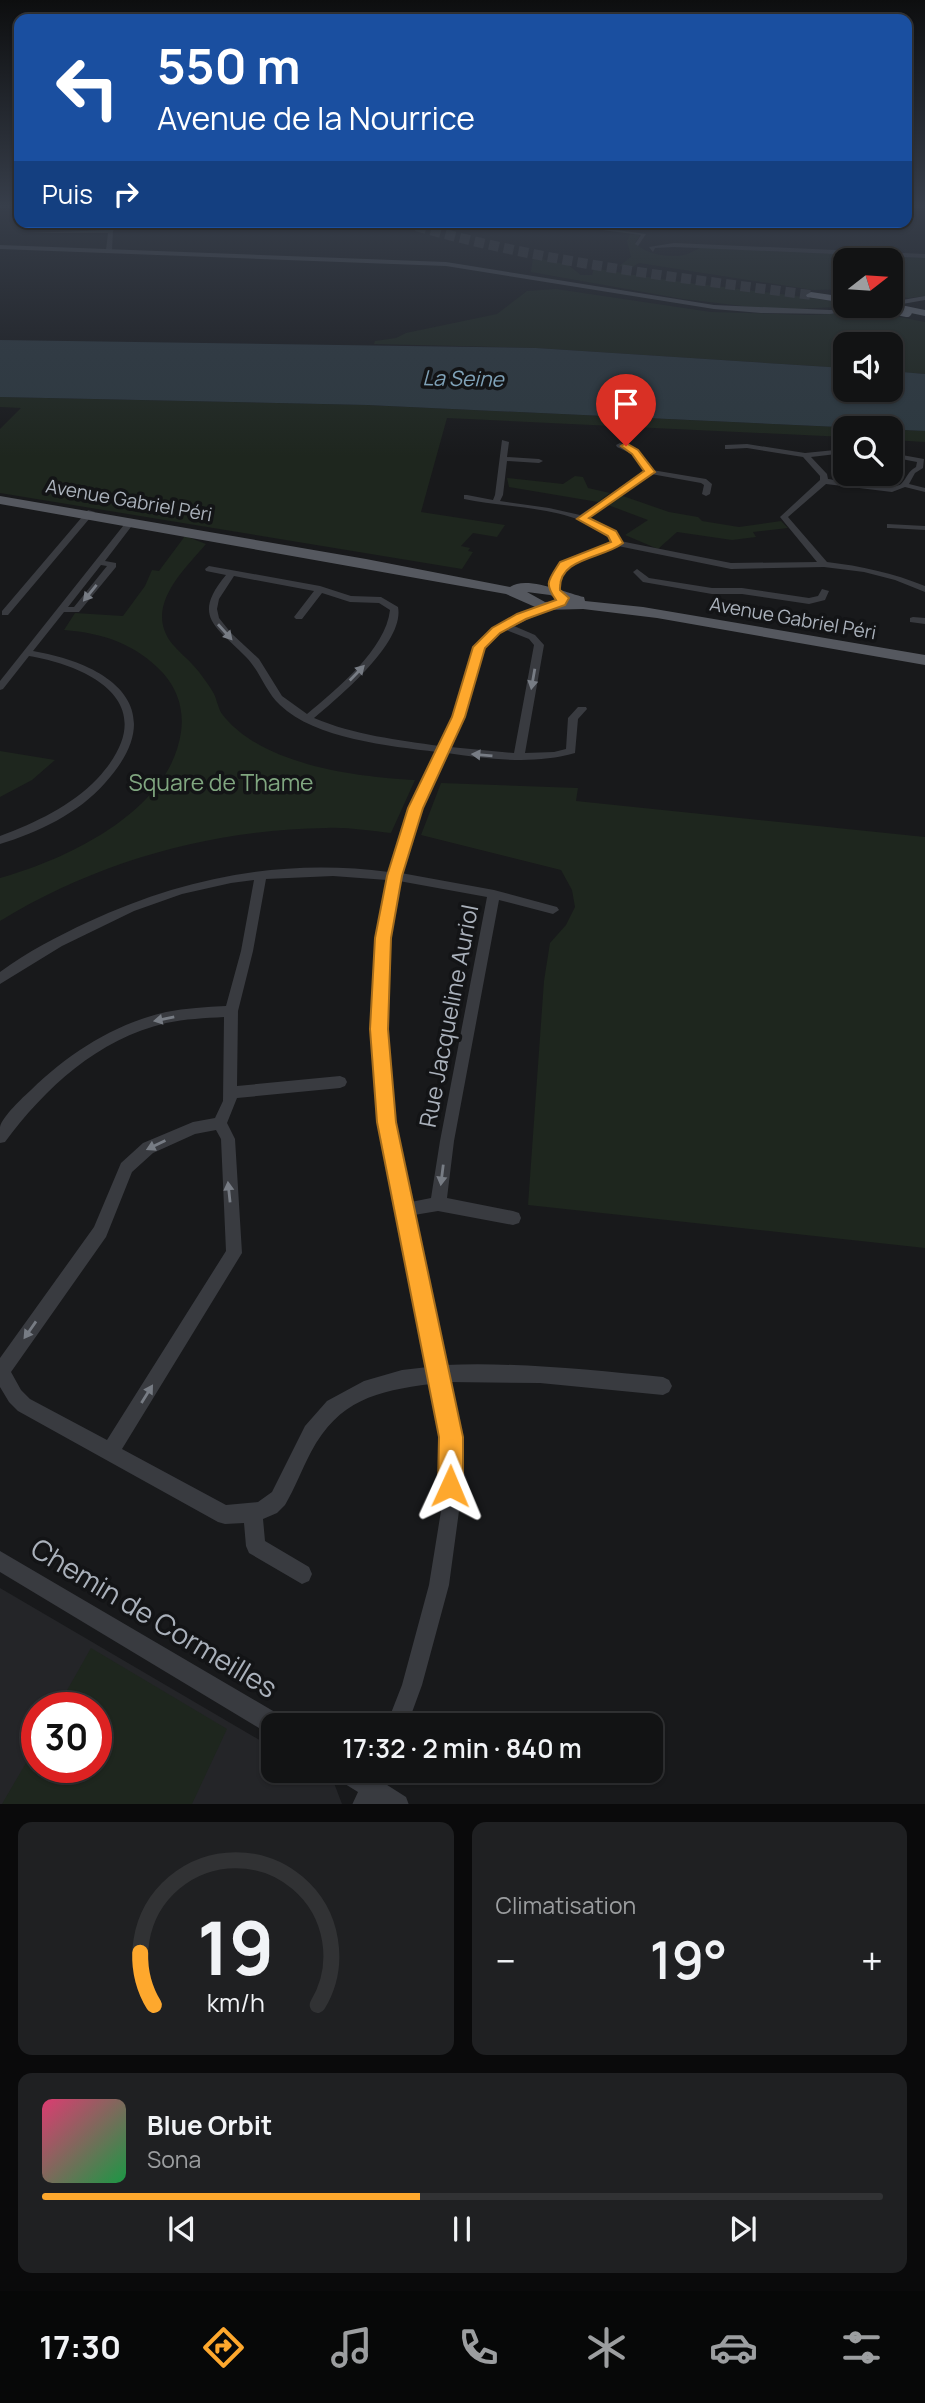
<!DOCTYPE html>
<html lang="fr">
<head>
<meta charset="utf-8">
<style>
  :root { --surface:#121314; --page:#1f2022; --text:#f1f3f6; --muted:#9c9ea0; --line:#313234; --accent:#fea82d }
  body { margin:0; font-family:Manrope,sans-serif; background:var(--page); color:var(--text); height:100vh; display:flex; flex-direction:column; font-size:26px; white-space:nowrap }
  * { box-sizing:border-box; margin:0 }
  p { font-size:23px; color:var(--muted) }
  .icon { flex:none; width:38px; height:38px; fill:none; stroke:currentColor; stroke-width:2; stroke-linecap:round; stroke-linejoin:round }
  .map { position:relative; height:1804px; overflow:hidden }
  .side { display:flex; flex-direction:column; gap:18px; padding:18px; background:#0a0a0b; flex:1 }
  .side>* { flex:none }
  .guide { position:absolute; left:14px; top:14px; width:898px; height:214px; border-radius:14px; box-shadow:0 2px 5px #0004,0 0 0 2px var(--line); background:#1a4fa0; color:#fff; overflow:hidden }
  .needle { width:46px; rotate:73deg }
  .tools { position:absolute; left:833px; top:248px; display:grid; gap:14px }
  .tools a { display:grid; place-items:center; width:70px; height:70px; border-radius:14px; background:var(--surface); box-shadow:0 2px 5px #0004,0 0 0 2px var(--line); font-size:35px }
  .speed { position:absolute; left:21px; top:1692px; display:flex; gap:14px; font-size:35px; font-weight:700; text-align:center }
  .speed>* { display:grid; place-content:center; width:91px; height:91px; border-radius:50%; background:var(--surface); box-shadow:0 2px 5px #0004,0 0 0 2px var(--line); line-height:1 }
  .speed .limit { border:10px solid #d22; background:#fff; color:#111 }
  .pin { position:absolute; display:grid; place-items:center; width:60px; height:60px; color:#fff; margin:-72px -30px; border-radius:50% 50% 50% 0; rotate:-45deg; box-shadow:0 0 7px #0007 }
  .pin .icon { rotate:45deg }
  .me { position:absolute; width:77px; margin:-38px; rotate:1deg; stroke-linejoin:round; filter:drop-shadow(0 0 5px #0008) }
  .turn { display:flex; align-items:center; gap:24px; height:147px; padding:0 28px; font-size:32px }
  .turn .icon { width:91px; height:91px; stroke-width:2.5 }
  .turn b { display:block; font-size:49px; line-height:60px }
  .then { display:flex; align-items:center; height:66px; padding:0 28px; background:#0003; gap:14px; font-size:26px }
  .big { font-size:52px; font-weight:600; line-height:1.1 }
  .side .widget { flex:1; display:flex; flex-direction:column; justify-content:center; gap:10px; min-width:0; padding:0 24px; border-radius:14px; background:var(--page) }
  .side .dial { align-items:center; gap:0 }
  .dial svg { height:182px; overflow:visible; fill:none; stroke:var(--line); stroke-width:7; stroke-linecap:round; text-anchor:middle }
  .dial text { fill:var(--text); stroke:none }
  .song { display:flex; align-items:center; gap:21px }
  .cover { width:84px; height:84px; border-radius:10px; background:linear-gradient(135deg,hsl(340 70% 55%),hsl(140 70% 35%)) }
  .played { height:7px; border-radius:4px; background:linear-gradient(90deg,var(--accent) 45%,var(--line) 45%) }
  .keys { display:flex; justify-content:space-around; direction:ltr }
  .heat { display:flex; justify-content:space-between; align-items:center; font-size:38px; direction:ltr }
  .side .tiles { flex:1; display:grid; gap:18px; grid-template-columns:1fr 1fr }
  .widget:last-child { grid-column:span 2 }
  .trip { position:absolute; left:261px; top:1713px; width:402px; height:70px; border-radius:14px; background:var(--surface); box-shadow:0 2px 5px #0004,0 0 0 2px var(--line); font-weight:600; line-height:70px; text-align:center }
  .tab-bar { display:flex; height:112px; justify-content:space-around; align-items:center; background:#070808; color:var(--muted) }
  .tab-bar .icon { width:49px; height:49px }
  .tab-bar .on { color:var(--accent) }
  .tab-bar b { font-size:32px; color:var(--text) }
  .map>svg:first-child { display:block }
</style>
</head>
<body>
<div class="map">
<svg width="925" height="1805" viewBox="0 0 925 1805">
  <rect width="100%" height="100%" fill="#18191b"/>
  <!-- built -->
  <path fill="#242528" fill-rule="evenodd" d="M0 1588 273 1748V1771H313L334 1783 342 1804 0 1805ZM37 1708H96V1768H37Z"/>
  <!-- green -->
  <path fill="#1e261e" d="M630 234 640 235 635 243C645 254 669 258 684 255 689 254 695 250 700 248L925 258V296L908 298 891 294V261H845L844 289 813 290 639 263 631 268 619 266 631 257 627 241Z
    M533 257 568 265 581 275H592L594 268C677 284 762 290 845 303V306H857L777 310 683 299 531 272Z
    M556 289 711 312 809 315 874 312 925 322V374L891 371V345H845V368L536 348 374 344 375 341 396 338 406 333 497 314 527 291Z
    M0 397 367 405 925 431V442L891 440V429H845V437L447 418 421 512 505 525 497 537 473 533 461 546 470 548 468 551 473 552 462 569 0 493V429L21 408 0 407Z
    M575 476 583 477 588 488 610 493 598 502 509 487 507 478 563 484Z
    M620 495 669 512 698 517 702 521 739 527 781 521 788 528 753 532 756 537 732 540 677 532 658 549 625 535 648 520 608 505Z
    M185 536 206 544C185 569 145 605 170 641 178 652 190 660 199 672 204 679 210 686 214 694 217 700 218 708 222 714 261 765 356 777 415 780L391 833C370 831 348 827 327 828 210 830 99 861 0 921V878C68 859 170 811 181 732 184 710 178 690 163 673 136 644 103 633 64 630L75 613 123 616 145 586 152 570 159 571Z
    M0 751 55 760 32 780 0 797Z
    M441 783 578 788 576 801 925 837V1248L528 1205 544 981 550 943 566 925 575 907 572 890 561 870 421 835Z
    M91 1648 227 1729 192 1804H2L37 1744V1768H96V1708H57Z"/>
  <!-- water -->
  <path fill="#2d3940" d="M0 340 536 348 845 368V390H891V371L925 374V431L367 405 0 397Z"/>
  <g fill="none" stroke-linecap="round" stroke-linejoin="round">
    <!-- highway-tunnel -->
    <path stroke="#35373b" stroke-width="10" stroke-dasharray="10 5" stroke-linecap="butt" d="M402 222C536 262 673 277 811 295"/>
    <!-- street -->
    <path fill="#393b40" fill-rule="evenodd" d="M114 222H119L113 231 112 250 109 252 106 250 108 233H26L110 230Z
      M587 226 646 234 638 246 635 244 641 235 587 228H524Z
      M674 243 925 254V258L674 247 655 248 653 252 649 247Z
      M502 440 509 442 507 457 539 459 543 461 539 463 507 461 503 495 500 501 549 508 580 515 646 471 632 454 617 447 616 445 620 443 638 450 652 470 706 479 712 484 710 494 706 496 702 494 704 485 701 483 651 474 588 518 609 529 620 541 731 563 817 562 780 517 820 480V476L803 457 747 448 728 449H725V445L747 444 805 453 845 449V453L811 457 827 474 828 479C842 481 890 492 901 484 907 478 908 471 916 467L917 462 891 457V453L924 459 923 468 915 473 909 484 925 488V492L905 487 892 492 826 484 788 517 827 562C861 566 893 573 925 586V592L895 580 864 572 824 567 731 569 618 546 567 566 558 583V591L551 593 550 583 561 562 612 542C581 505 509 509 464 499V495H467L493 500 495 495Z
      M88 510 95 512 8 615H2V611Z
      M127 521 134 523 105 561 116 563V567L79 612H64L33 651C110 664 173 708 105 783 79 813 37 833 0 844V836C35 823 71 806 97 779 163 708 99 668 29 656L3 689 0 690V681ZM101 565 107 566 74 607H68Z
      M887 524 925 526V530L890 528H887Z
      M209 566 320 586 351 596 381 597 398 607C405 642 339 697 314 718 354 735 398 740 440 746L454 717 476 645 493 629 547 604 550 605V609L514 626 535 635 544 645 525 753 554 752 566 749 568 718 578 707H586L587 709 578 719 575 753C533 765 489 759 447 753L421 808 401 873 494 890 557 907 559 910 553 914 499 900 454 1141 447 1198 513 1211 519 1213 521 1218 519 1223 513 1225 438 1211 414 1215 445 1365C518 1362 590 1370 663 1377L669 1380 672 1386 669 1392 663 1395 540 1383 449 1382 460 1437 459 1511 449 1585 422 1685 407 1726H386L402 1685 429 1585 441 1511 442 1437 431 1384C376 1391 339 1400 311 1452 302 1469 295 1488 285 1505L277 1513 263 1519 265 1541 309 1567 312 1574 309 1581 302 1584 249 1553 246 1546 244 1523 225 1524 218 1522 18 1411 9 1402 0 1387V1358L94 1227 121 1163 143 1143 193 1122 215 1118 223 1101 224 1017C205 1018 185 1019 166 1023 98 1039 45 1088 5 1142L0 1143C0 1139 0 1132 0 1127 2 1117 23 1097 31 1090 69 1053 114 1024 166 1012 186 1008 206 1007 226 1006L241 951 254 880 231 883 182 894 134 911 62 946 0 984V972C27 952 58 936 88 922 185 877 283 858 389 872L409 808 437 752C390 746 315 739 280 705 265 691 260 671 246 657 216 626 191 617 226 575L206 571 205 569ZM234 576 314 591 294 617 296 619H302L322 593 350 602 379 603 390 610C386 649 336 690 307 714L282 696 259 659 231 633 219 618 217 609 219 599ZM506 630 529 639 534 645 514 753 450 747 464 717 483 648 499 633ZM333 876 387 880 377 938 372 1029 380 1122 428 1367 402 1370 364 1381 327 1401 305 1426 272 1492 258 1502 226 1505 122 1449 242 1253 235 1139 227 1123 237 1098 340 1088 345 1086 347 1082 345 1078 340 1076 237 1086 238 1011 253 951 266 879ZM399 881 487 897 440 1141 431 1198 411 1202 394 1122 386 1029 389 938ZM216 1130 221 1139 226 1251 107 1440 30 1399 21 1390 11 1372 106 1237 132 1172 153 1153 195 1134Z
      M637 569 649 578 712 588H742L809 598 818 596 822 589 829 591 825 600 809 604 742 594H712L643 582 633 572Z
      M913 617 925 618V624L910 622V618Z
      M0 1551 285 1718 287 1726H273V1735L269 1734 0 1572Z
      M334 1771H389L384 1783 406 1797 409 1805H352L358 1792 337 1779Z"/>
    <!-- secondary -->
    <path fill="#474a50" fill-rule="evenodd" d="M0 245 446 262 714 305 830 310 886 306 830 314 761 313 714 309 446 266 0 249Z
      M925 296V300L891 306H890L891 302Z"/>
    <!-- primary -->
    <path fill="#55585f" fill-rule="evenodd" d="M0 496 366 559 510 587C526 575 566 593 584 597L585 601 643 607 925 655V665L657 618 583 609 542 610 506 594 0 504ZM527 592 550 595 566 601 545 602Z"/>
    <!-- highway -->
    <path fill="#656971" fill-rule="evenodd" d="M811 292 845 297V303L807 297 806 295Z
      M891 303 925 310V316L887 308 886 306H891Z"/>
    <!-- highway-bridge -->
    <path stroke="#656971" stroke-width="10" d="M877 306 907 312"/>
  </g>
  <!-- one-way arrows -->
  <defs><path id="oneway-solid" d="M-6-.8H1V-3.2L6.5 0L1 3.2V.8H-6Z" transform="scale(1.75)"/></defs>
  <g fill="#777c84">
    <use href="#oneway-solid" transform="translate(90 593) rotate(129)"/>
    <use href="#oneway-solid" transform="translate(225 632) rotate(48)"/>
    <use href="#oneway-solid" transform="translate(357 673) rotate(-46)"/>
    <use href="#oneway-solid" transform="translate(533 679) rotate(100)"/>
    <use href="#oneway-solid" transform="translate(482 755) rotate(-175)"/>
    <use href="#oneway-solid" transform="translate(164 1019) rotate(168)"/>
    <use href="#oneway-solid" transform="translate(156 1145) rotate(154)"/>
    <use href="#oneway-solid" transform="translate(442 1175) rotate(97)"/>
    <use href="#oneway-solid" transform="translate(229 1192) rotate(-96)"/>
    <use href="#oneway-solid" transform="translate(30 1330) rotate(125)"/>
    <use href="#oneway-solid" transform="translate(147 1394) rotate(-58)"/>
  </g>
  <!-- sky -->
  <linearGradient id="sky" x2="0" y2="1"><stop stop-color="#0d0e0f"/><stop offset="0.45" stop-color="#373e4a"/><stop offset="1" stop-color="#373e4a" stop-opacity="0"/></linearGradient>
  <rect width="925" height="457" fill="url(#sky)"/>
  <!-- route -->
  <path fill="#fea82d" stroke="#a56d1d" stroke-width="2" d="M626 443 638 450 655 472 589 518 616 531 623 543C603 559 558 557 560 590L569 598 565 605 526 619 500 633 485 648 465 717 423 808 402 876 391 938 388 1029 396 1122 463 1437V1486L459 1495 450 1498 442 1495 438 1486 439 1437 377 1122 370 1029 375 938 387 876 408 808 452 717 473 647 492 628 517 614 556 600C544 583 548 581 560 562L611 542 608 536 577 519 644 471 632 454 621 446Z"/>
  <g text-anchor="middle" stroke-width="7" stroke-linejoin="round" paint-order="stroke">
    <!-- far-street labels -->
    <g font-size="19" fill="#aab1bb" stroke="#131416">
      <text transform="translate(129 500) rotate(10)" y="7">Avenue Gabriel Péri</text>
      <text transform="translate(793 618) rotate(10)" y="7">Avenue Gabriel Péri</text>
    </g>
    <!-- far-water labels -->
    <g font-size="21" font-style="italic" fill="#7fa2b8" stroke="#131416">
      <text transform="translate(463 379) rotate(1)" y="7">La Seine</text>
    </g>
    <!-- park labels -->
    <g font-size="23" fill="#80a780" stroke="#131416">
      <text x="221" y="791">Square de Thame</text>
    </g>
    <!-- street labels -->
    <g font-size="23" fill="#aab1bb" stroke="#131416">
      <text transform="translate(449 1016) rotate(-79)" y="8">Rue Jacqueline Auriol</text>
    </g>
    <!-- near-street labels -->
    <g font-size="28" fill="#aab1bb" stroke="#131416">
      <text transform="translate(154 1618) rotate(31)" y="10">Chemin de Cormeilles</text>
    </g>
  </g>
</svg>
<div class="tools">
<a><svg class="needle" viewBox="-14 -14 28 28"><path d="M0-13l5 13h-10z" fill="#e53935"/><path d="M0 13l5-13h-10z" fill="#9c9ea0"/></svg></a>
<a><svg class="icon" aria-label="sound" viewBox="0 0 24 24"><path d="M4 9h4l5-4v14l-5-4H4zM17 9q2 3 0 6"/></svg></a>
<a><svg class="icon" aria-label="search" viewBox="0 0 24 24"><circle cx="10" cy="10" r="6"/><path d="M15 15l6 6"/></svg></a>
</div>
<div class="speed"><div class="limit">30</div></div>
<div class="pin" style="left:626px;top:446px;background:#d93025"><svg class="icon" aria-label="arrive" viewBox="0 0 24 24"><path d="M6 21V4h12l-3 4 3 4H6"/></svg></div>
<svg class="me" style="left:450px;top:1486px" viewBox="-20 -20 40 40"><path d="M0-17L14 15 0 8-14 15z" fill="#fea82d" stroke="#fff" stroke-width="4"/></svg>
<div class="trip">17:32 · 2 min · 840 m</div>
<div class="guide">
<div class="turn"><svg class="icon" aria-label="left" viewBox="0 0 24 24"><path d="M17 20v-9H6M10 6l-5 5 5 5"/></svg><div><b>550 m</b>Avenue de la Nourrice</div></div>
<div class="then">Puis<svg class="icon" aria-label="right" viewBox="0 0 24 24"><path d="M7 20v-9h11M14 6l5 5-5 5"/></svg></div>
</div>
</div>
<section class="side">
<div class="tiles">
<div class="widget dial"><svg viewBox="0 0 100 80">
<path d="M14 69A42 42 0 1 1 86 69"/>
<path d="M14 69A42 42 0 0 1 8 46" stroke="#fea82d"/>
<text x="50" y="56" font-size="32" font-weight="700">19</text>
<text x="50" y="72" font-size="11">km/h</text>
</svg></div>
<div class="widget"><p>Climatisation</p>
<div class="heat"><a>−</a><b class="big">19°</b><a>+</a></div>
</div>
<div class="widget">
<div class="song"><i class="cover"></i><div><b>Blue Orbit</b><p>Sona</p></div></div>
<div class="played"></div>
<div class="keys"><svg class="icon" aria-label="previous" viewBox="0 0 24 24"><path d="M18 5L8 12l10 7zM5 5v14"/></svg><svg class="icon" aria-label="pause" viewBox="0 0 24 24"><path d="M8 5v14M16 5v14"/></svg><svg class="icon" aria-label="next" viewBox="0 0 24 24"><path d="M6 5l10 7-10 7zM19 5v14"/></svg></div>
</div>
</div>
</section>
<nav class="tab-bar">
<b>17:30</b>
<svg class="icon on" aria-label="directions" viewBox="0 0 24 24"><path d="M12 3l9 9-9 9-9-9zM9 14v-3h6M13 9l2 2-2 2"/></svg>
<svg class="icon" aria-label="music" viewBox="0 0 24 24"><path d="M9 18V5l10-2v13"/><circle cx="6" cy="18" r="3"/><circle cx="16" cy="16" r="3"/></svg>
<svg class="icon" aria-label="phone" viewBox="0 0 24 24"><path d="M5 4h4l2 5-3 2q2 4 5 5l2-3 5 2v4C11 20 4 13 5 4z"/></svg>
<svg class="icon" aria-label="climate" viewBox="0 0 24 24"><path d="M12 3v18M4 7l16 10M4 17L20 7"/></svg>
<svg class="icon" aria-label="car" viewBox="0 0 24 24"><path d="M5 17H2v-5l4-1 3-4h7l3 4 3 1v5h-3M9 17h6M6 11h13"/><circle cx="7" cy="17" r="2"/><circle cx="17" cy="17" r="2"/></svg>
<svg class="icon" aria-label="filters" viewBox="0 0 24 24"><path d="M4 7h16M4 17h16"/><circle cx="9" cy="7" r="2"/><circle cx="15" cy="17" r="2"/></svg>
</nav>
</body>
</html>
